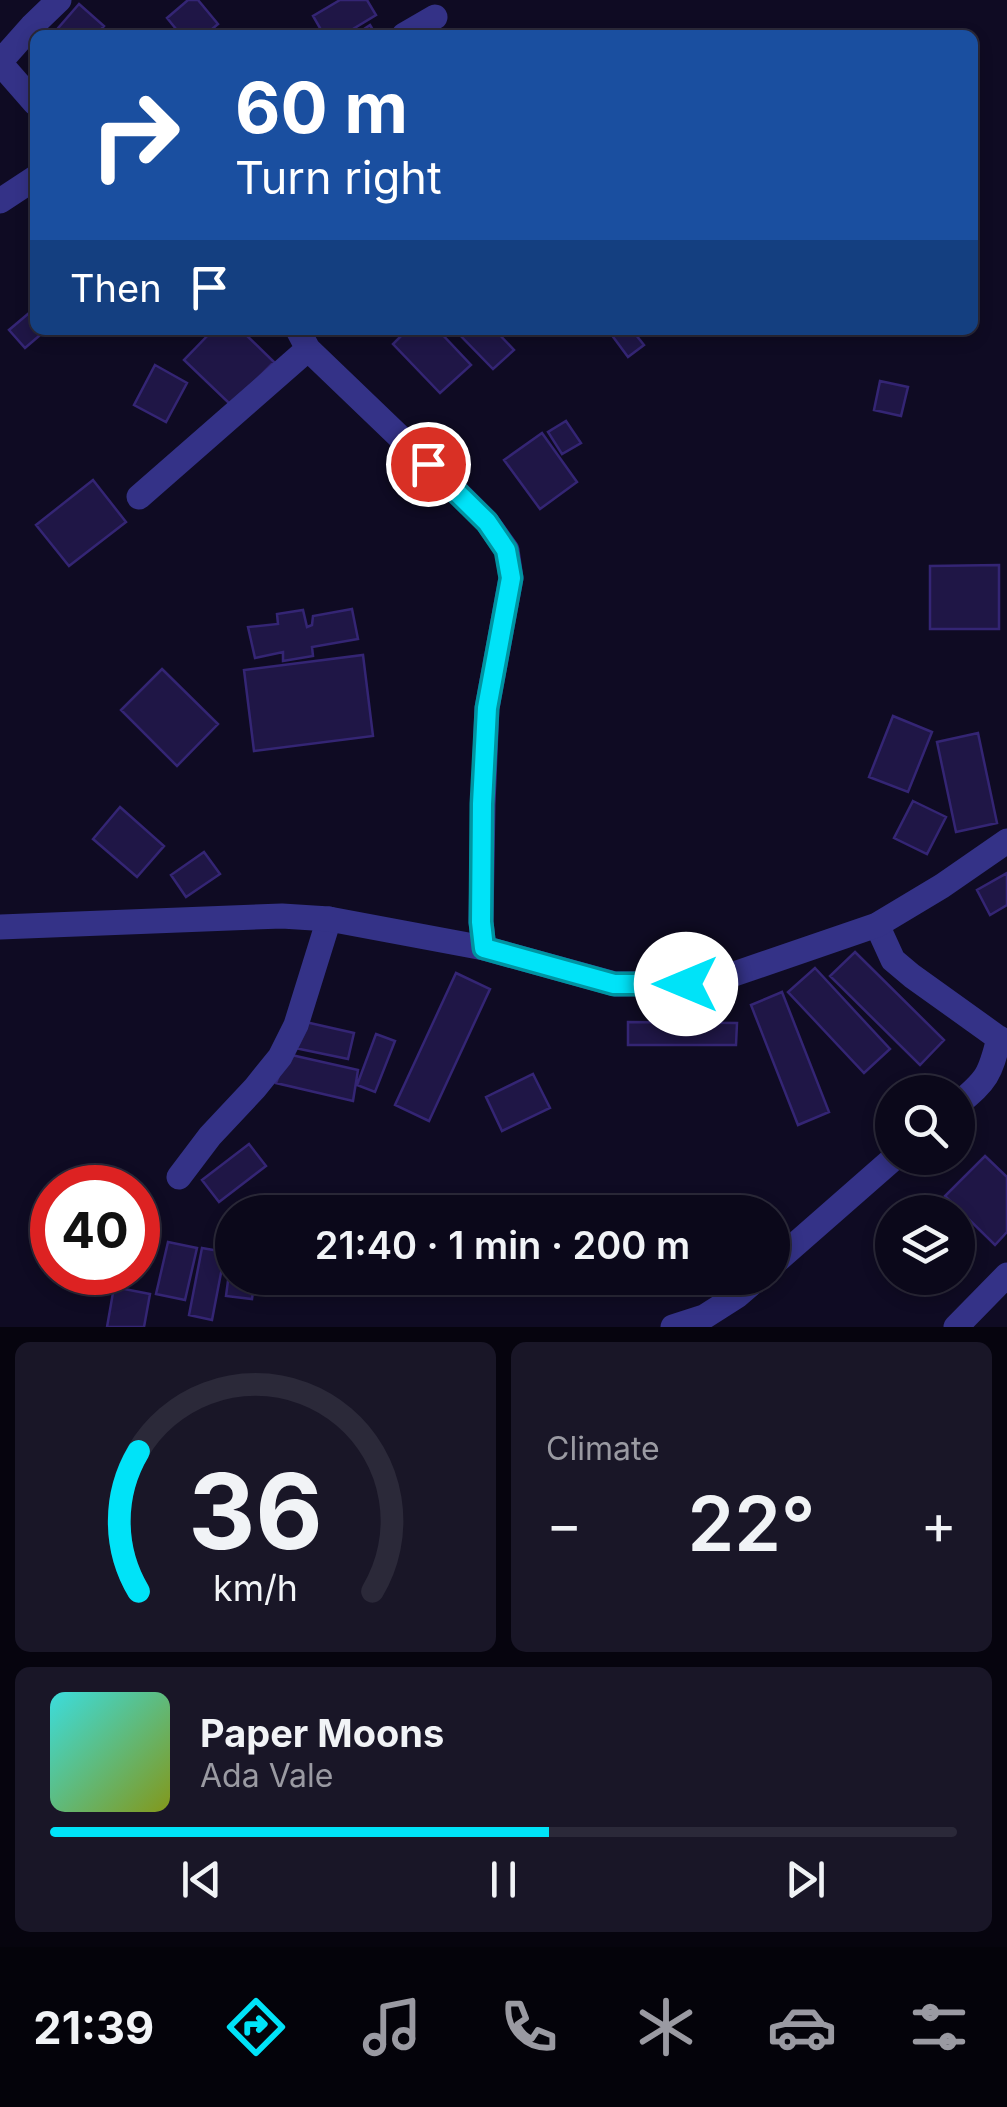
<!DOCTYPE html>
<html lang="en">
<head>
<meta charset="utf-8">
<style>
  :root { --surface:#0b081a; --page:#191627; --text:#f1f3f6; --muted:#9a9aa2; --line:#2b2939; --accent:#00e3f8 }
  body { margin:0; font-family:Inter,sans-serif; background:var(--page); color:var(--text); height:100vh; display:flex; flex-direction:column; font-size:38px; white-space:nowrap }
  * { box-sizing:border-box; margin:0 }
  p { font-size:32px; color:var(--muted) }
  .icon { flex:none; width:55px; height:55px; fill:none; stroke:currentColor; stroke-width:2; stroke-linecap:round; stroke-linejoin:round }
  .map { position:relative; height:1327px; overflow:hidden }
  .details { display:flex; flex-direction:column; gap:15px; padding:15px; background:#06040e; flex:1 }
  .details>* { flex:none }
  .banner { position:absolute; left:30px; top:30px; width:948px; height:305px; border-radius:15px; box-shadow:0 5px 15px #0003,0 0 0 2px var(--line); background:#1a4fa0; color:#fff; overflow:hidden }
  .tools { position:absolute; left:875px; top:1075px; display:grid; gap:20px }
  .tools a { display:grid; place-items:center; width:100px; height:100px; border-radius:50%; background:var(--surface); box-shadow:0 5px 15px #0003,0 0 0 2px var(--line); font-size:50px }
  .speed { position:absolute; left:30px; top:1165px; display:flex; gap:20px; font-size:50px; font-weight:700; text-align:center }
  .speed>* { display:grid; place-content:center; width:130px; height:130px; border-radius:50%; background:var(--surface); box-shadow:0 5px 15px #0003,0 0 0 2px var(--line); line-height:1 }
  .speed .limit { border:15px solid #d22; background:#fff; color:#111 }
  .pin { position:absolute; display:grid; place-items:center; width:85px; height:85px; color:#fff; margin:-42px; border:5px solid #fff; border-radius:50%; box-shadow:0 2px 10px #0007 }
  .me { position:absolute; width:110px; margin:-55px; rotate:270deg; stroke-linejoin:round; filter:drop-shadow(0 0 8px #0008) }
  .turn { display:flex; align-items:center; gap:35px; height:210px; padding:0 40px; font-size:45px }
  .turn .icon { width:130px; height:130px; stroke-width:2.5 }
  .turn b { display:block; font-size:70px; line-height:85px }
  .then { display:flex; align-items:center; height:95px; padding:0 40px; background:#0003; gap:20px; font-size:38px }
  .big { font-size:75px; font-weight:600; line-height:1.1 }
  .details .widget { flex:1; display:flex; flex-direction:column; justify-content:center; gap:15px; min-width:0; padding:0 35px; border-radius:15px; background:var(--page) }
  .details .dial { align-items:center; gap:0 }
  .dial svg { height:260px; overflow:visible; fill:none; stroke:var(--line); stroke-width:7; stroke-linecap:round; text-anchor:middle }
  .dial text { fill:var(--text); stroke:none }
  .song { display:flex; align-items:center; gap:30px }
  .cover { width:120px; height:120px; border-radius:15px; background:linear-gradient(135deg,hsl(180 70% 55%),hsl(70 70% 35%)) }
  .played { height:10px; border-radius:5px; background:linear-gradient(90deg,var(--accent) 55%,var(--line) 55%) }
  .keys { display:flex; justify-content:space-around; direction:ltr }
  .heat { display:flex; justify-content:space-between; align-items:center; font-size:55px; direction:ltr }
  .details .tiles { flex:1; display:grid; gap:15px; grid-template-columns:1fr 1fr }
  .widget:last-child { grid-column:span 2 }
  .trip { position:absolute; left:215px; top:1195px; width:575px; height:100px; border-radius:50px; background:var(--surface); box-shadow:0 5px 15px #0003,0 0 0 2px var(--line); font-weight:600; line-height:100px; text-align:center }
  .menu { display:flex; height:160px; justify-content:space-around; align-items:center; background:#04030a; color:var(--muted) }
  .menu .icon { width:70px; height:70px }
  .menu .selected { color:var(--accent) }
  .menu b { font-size:45px; color:var(--text) }
  .map>svg:first-child { display:block }
</style>
</head>
<body>
<div class="map">
<svg width="1007" height="1327" viewBox="0 0 1007 1327">
  <rect width="100%" height="100%" fill="#0f0b23"/>
  <!-- building -->
  <path fill="#1f1646" stroke="#342574" stroke-width="2.5" d="M188 0H198L218 24 205 35H181L167 18Z
    M340 0H367L376 15 343 35H324L313 16Z
    M79 4 104 26 96 35H54L53 34Z
    M370 25 376 35H355Z
    M35 308V330H46L25 348 9 330Z
    M213 330H241L274 362 231 405 184 360Z
    M407 330H438L471 365 440 393 393 344Z
    M455 330H495L514 350 493 369Z
    M608 330H632L644 345 628 357Z
    M155 365 187 383 166 422 134 405Z
    M880 381 908 387 901 416 874 410Z
    M566 421 581 443 562 454 548 432Z
    M542 433 577 482 540 509 504 460Z
    M93 480 126 522 69 566 36 525Z
    M999 565V629H930V566Z
    M352 609 358 639 312 647 313 656 283 661V652L255 658 248 627 278 624 277 614 303 610 307 627 312 625 313 616Z
    M363 655 373 736 254 751 244 670Z
    M162 669 218 724 177 766 121 710Z
    M893 716 932 732 908 792 869 777Z
    M978 733 997 823 956 832 937 742Z
    M913 801 946 817 927 854 894 838Z
    M120 807 164 846 137 877 93 839Z
    M204 852 220 874 186 897 171 875Z
    M1007 873V905L990 915 977 890Z
    M855 952 944 1040 920 1065 830 976Z
    M815 968 890 1049 864 1073 788 992Z
    M456 973 490 989 429 1121 395 1105Z
    M782 992 829 1112 798 1125 751 1005Z
    M301 1021 354 1033 348 1059 295 1048Z
    M628 1022 737 1023 736 1045H628Z
    M376 1034 395 1041 375 1092 357 1085Z
    M287 1054 358 1070 353 1101 276 1083Z
    M533 1074 550 1108 502 1131 486 1097Z
    M249 1144 266 1166 219 1202 202 1180Z
    M985 1156 1007 1177V1232L995 1245 945 1196Z
    M168 1242 197 1248 185 1300 156 1294Z
    M202 1248 225 1252 212 1320 189 1315Z
    M231 1258H232V1278H255L252 1299 226 1296Z
    M114 1287 150 1294 144 1327H107Z"/>
  <g fill="none" stroke-linecap="round" stroke-linejoin="round">
    <!-- minor -->
    <path stroke="#343287" stroke-width="25" d="M404 35 435 17
      M0 62 32 26 59 0
      M0 63 35 103
      M0 201 35 178
      M298 330 308 349 458 493 487 522 507 550 511 578 487 708 483 805 481 922 484 948
      M139 497 308 349
      M877 925 893 960 912 976 1007 1044
      M958 1104C987 1080 990 1075 999 1038
      M179 1177 210 1136 255 1088 280 1057 296 1025 329 919
      M772 1265 894 1158
      M673 1327 704 1317 737 1296 758 1278
      M956 1327 1007 1275"/>
    <!-- tertiary -->
    <path stroke="#343287" stroke-width="25" d="M0 927 282 916 329 919 484 948 615 984 708 983 877 925 942 886 1007 841"/>
  </g>
  <g fill="none" stroke-linecap="round" stroke-linejoin="round">
    <!-- route casing -->
    <g stroke="#0094a1" stroke-width="25">
      <path id="route" d="M428 464 487 522 506 550 511 578 487 708 482 804 481 922 484 948 614 984H686"/>
    </g>
    <!-- route -->
    <use href="#route" stroke="#00e3f8" stroke-width="18"/>
  </g>
</svg>
<div class="tools">
<a><svg class="icon" aria-label="search" viewBox="0 0 24 24"><circle cx="10" cy="10" r="6"/><path d="M15 15l6 6"/></svg></a>
<a><svg class="icon" aria-label="layers" viewBox="0 0 24 24"><path d="M12 4l9 5-9 5-9-5zM3 14l9 5 9-5"/></svg></a>
</div>
<div class="speed"><div class="limit">40</div></div>
<div class="pin" style="left:428px;top:464px;background:#d93025"><svg class="icon" aria-label="arrive" viewBox="0 0 24 24"><path d="M6 21V4h12l-3 4 3 4H6"/></svg></div>
<svg class="me" style="left:686px;top:984px" viewBox="-20 -20 40 40"><circle r="19" fill="#fff"/><path d="M0-13L10 11 0 6-10 11z" fill="#00e3f8"/></svg>
<div class="trip">21:40 · 1 min · 200 m</div>
<div class="banner">
<div class="turn"><svg class="icon" aria-label="right" viewBox="0 0 24 24"><path d="M7 20v-9h11M14 6l5 5-5 5"/></svg><div><b>60 m</b>Turn right</div></div>
<div class="then">Then<svg class="icon" aria-label="arrive" viewBox="0 0 24 24"><path d="M6 21V4h12l-3 4 3 4H6"/></svg></div>
</div>
</div>
<section class="details">
<div class="tiles">
<div class="widget dial"><svg viewBox="0 0 100 80">
<path d="M14 69A42 42 0 1 1 86 69"/>
<path d="M14 69A42 42 0 0 1 14 26" stroke="#00e3f8"/>
<text x="50" y="56" font-size="32" font-weight="700">36</text>
<text x="50" y="72" font-size="11">km/h</text>
</svg></div>
<div class="widget"><p>Climate</p>
<div class="heat"><a>−</a><b class="big">22°</b><a>+</a></div>
</div>
<div class="widget">
<div class="song"><i class="cover"></i><div><b>Paper Moons</b><p>Ada Vale</p></div></div>
<div class="played"></div>
<div class="keys"><svg class="icon" aria-label="previous" viewBox="0 0 24 24"><path d="M18 5L8 12l10 7zM5 5v14"/></svg><svg class="icon" aria-label="pause" viewBox="0 0 24 24"><path d="M8 5v14M16 5v14"/></svg><svg class="icon" aria-label="next" viewBox="0 0 24 24"><path d="M6 5l10 7-10 7zM19 5v14"/></svg></div>
</div>
</div>
</section>
<nav class="menu">
<b>21:39</b>
<svg class="icon selected" aria-label="directions" viewBox="0 0 24 24"><path d="M12 3l9 9-9 9-9-9zM9 14v-3h6M13 9l2 2-2 2"/></svg>
<svg class="icon" aria-label="music" viewBox="0 0 24 24"><path d="M9 18V5l10-2v13"/><circle cx="6" cy="18" r="3"/><circle cx="16" cy="16" r="3"/></svg>
<svg class="icon" aria-label="phone" viewBox="0 0 24 24"><path d="M5 4h4l2 5-3 2q2 4 5 5l2-3 5 2v4C11 20 4 13 5 4z"/></svg>
<svg class="icon" aria-label="climate" viewBox="0 0 24 24"><path d="M12 3v18M4 7l16 10M4 17L20 7"/></svg>
<svg class="icon" aria-label="car" viewBox="0 0 24 24"><path d="M5 17H2v-5l4-1 3-4h7l3 4 3 1v5h-3M9 17h6M6 11h13"/><circle cx="7" cy="17" r="2"/><circle cx="17" cy="17" r="2"/></svg>
<svg class="icon" aria-label="filters" viewBox="0 0 24 24"><path d="M4 7h16M4 17h16"/><circle cx="9" cy="7" r="2"/><circle cx="15" cy="17" r="2"/></svg>
</nav>
</body>
</html>
